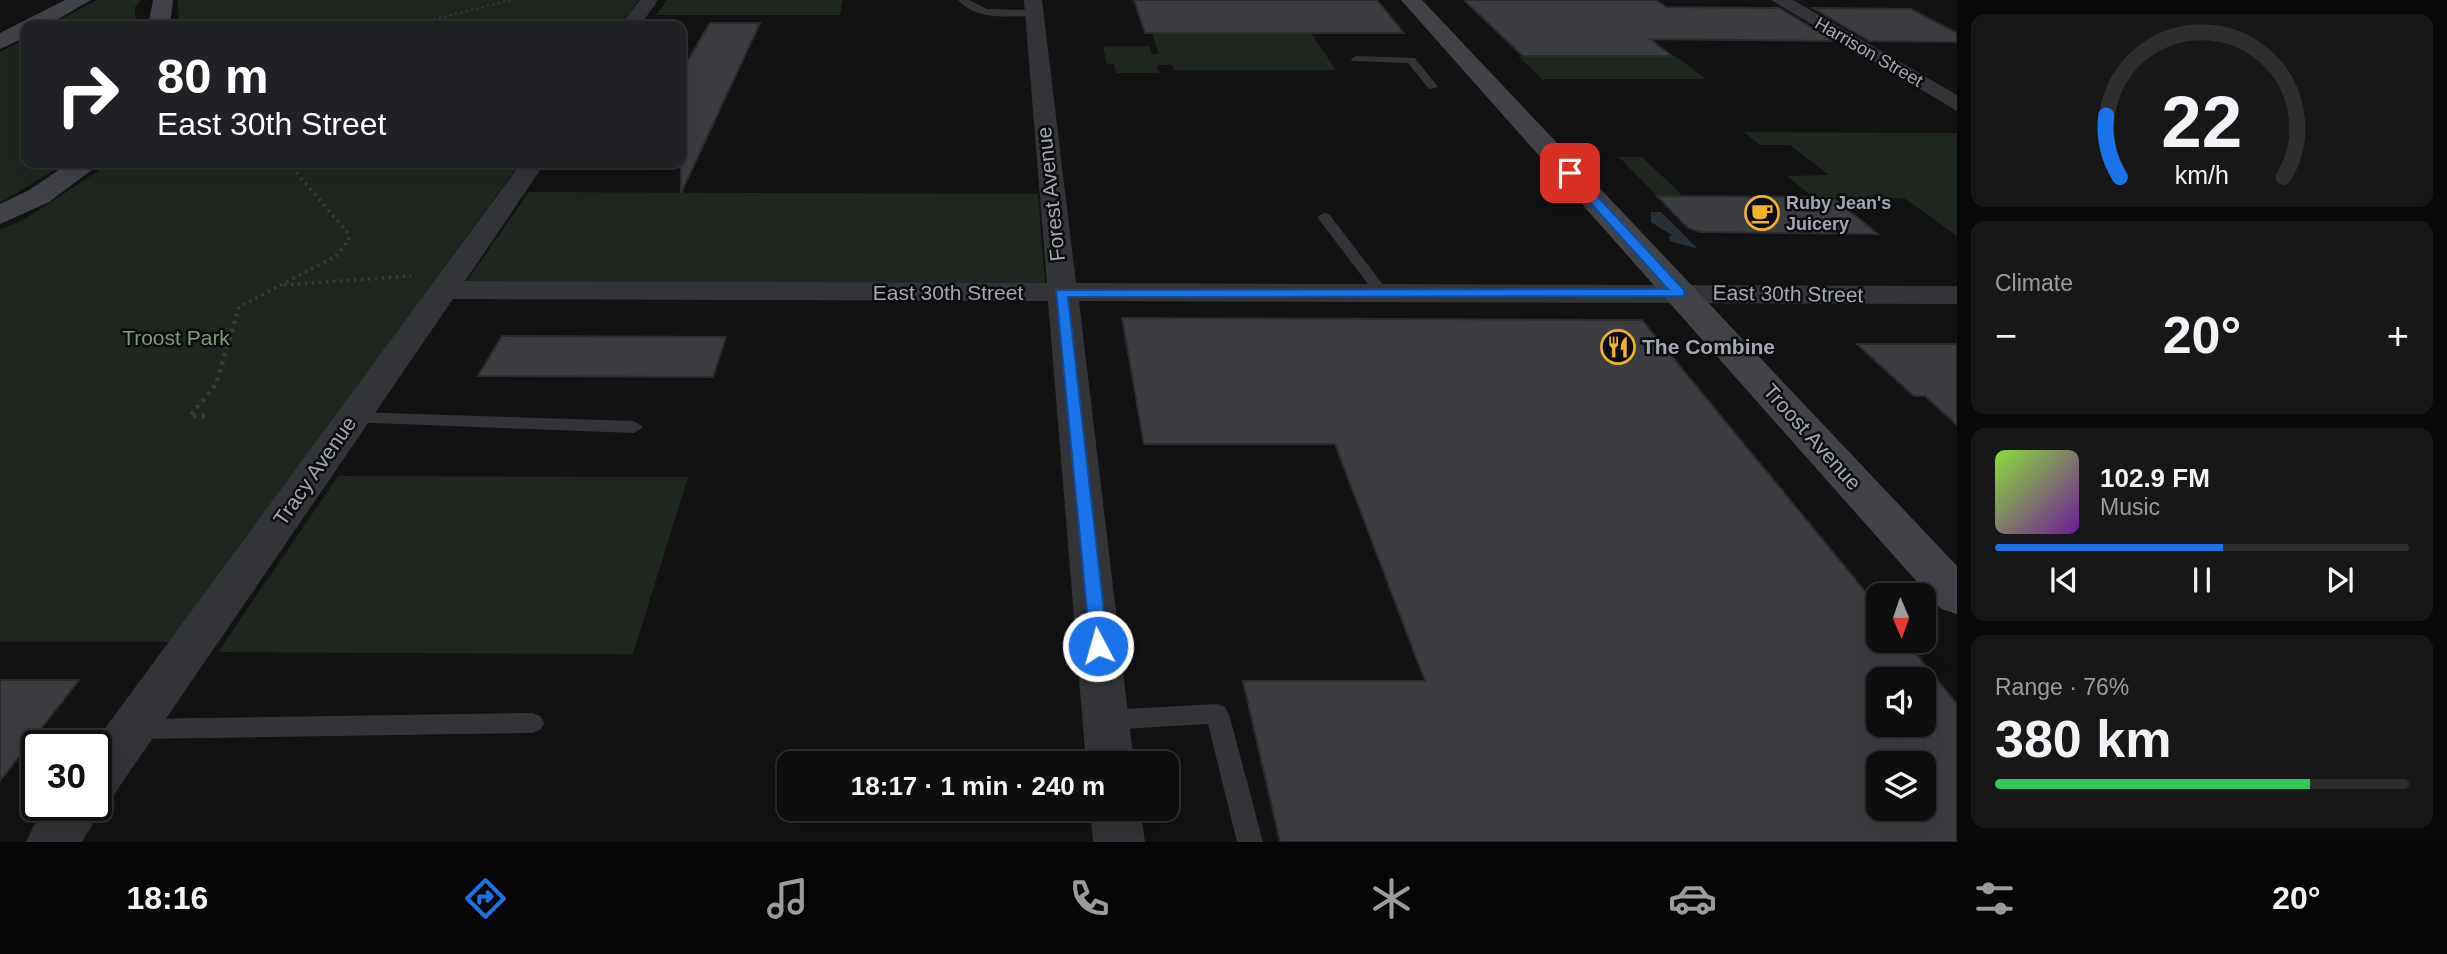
<!DOCTYPE html>
<html lang="en">
<head>
<meta charset="utf-8">
<style>
  :root { --surface:#0e0e0e; --page:#171717; --text:#f1f3f6; --muted:#9b9c9e; --line:#2e2e2e; --accent:#1a73e8 }
  body { margin:0; font-family:Helvetica,sans-serif; background:var(--page); color:var(--text); height:100vh; display:flex; flex-direction:column; font-size:26px; white-space:nowrap }
  * { box-sizing:border-box; margin:0 }
  p { font-size:23px; color:var(--muted) }
  .icon { flex:none; width:38px; height:38px; fill:none; stroke:currentColor; stroke-width:2; stroke-linecap:round; stroke-linejoin:round }
  .map { position:relative; flex:1; overflow:hidden }
  .details { display:flex; flex-direction:column; gap:14px; padding:14px; background:#080808; width:490px }
  .details>* { flex:none }
  .guide { position:absolute; left:21px; top:21px; width:665px; height:147px; border-radius:14px; box-shadow:0 7px 28px #0002,0 0 0 2px var(--line); background:#202124; color:#fff; overflow:hidden }
  .needle { width:46px; rotate:178deg }
  .tools { position:absolute; left:1866px; top:583px; display:grid; gap:14px }
  .tools a { display:grid; place-items:center; width:70px; height:70px; border-radius:14px; background:var(--surface); box-shadow:0 7px 28px #0002,0 0 0 2px var(--line); font-size:35px }
  .speed { position:absolute; left:21px; top:730px; display:flex; gap:14px; font-size:35px; font-weight:700; text-align:center }
  .speed>* { display:grid; place-content:center; width:91px; height:91px; border-radius:50%; background:var(--surface); box-shadow:0 7px 28px #0002,0 0 0 2px var(--line); line-height:1 }
  .speed .limit { border:4px solid #111; border-radius:10px; background:#fff; color:#111 }
  .pin { position:absolute; display:grid; place-items:center; width:60px; height:60px; color:#fff; margin:-30px; border-radius:14px; box-shadow:0 4px 10px #0006 }
  .me { position:absolute; width:77px; margin:-38px; rotate:354deg; stroke-linejoin:round; filter:drop-shadow(0 0 5px #0008) }
  .turn { display:flex; align-items:center; gap:24px; height:147px; padding:0 21px; font-size:32px }
  .turn .icon { width:91px; height:91px; stroke-width:2.5 }
  .turn b { display:block; font-size:49px; line-height:60px }
  .big { font-size:52px; font-weight:700; line-height:1.1 }
  .details .widget { flex:1; display:flex; flex-direction:column; justify-content:center; gap:10px; min-width:0; padding:0 24px; border-radius:14px; background:var(--page) }
  .details .dial { align-items:center; gap:0 }
  .dial svg { height:182px; overflow:visible; fill:none; stroke:var(--line); stroke-width:7; stroke-linecap:round; text-anchor:middle }
  .dial text { fill:var(--text); stroke:none }
  .song { display:flex; align-items:center; gap:21px }
  .cover { width:84px; height:84px; border-radius:10px; background:linear-gradient(135deg,hsl(90 70% 55%),hsl(280 70% 35%)) }
  .played { height:7px; border-radius:4px; background:linear-gradient(90deg,var(--accent) 55%,var(--line) 55%) }
  .keys { display:flex; justify-content:space-around; direction:ltr }
  .heat { display:flex; justify-content:space-between; align-items:center; font-size:38px; direction:ltr }
  .charge { height:10px; border-radius:5px; background:linear-gradient(90deg,#34c759 76%,var(--line) 0) }
  .trip { position:absolute; left:777px; top:751px; width:402px; height:70px; border-radius:14px; background:var(--surface); box-shadow:0 7px 28px #0002,0 0 0 2px var(--line); font-weight:700; line-height:70px; text-align:center }
  .tabs { display:flex; height:112px; justify-content:space-around; align-items:center; background:#060606; color:var(--muted) }
  .tabs .icon { width:49px; height:49px }
  .tabs .active { color:var(--accent) }
  .tabs b { font-size:32px; color:var(--text) }
  main { display:flex; flex:1; min-height:0 }
  .map>svg:first-child { display:block }
</style>
</head>
<body>
<main>
<div class="map">
<svg width="1957" height="842" viewBox="0 0 1957 842">
  <rect width="100%" height="100%" fill="#121213"/>
  <!-- green -->
  <path fill="#1e261f" d="M97 0H141L135 7 136 26H48Z
    M178 0H639L620 26H179Z
    M667 0H843L840 15H656Z
    M1152 33H1311L1336 70H1174L1172 65H1157L1159 73H1116L1114 64H1107L1103 46H1149L1152 54H1159Z
    M26 38V163H66L0 203V52Z
    M1518 56 1677 57 1706 79H1542Z
    M1744 132 1957 133V236L1904 198 1813 197 1787 176 1829 175 1790 145H1760Z
    M1619 157H1642L1683 196H1657Z
    M110 163H520L171 642H0V230L27 218Z
    M529 192 1038 194 1045 284 467 281Z
    M338 476 688 477 633 654 218 652Z"/>
  <!-- water -->
  <path fill="#283037" d="M1651 212H1661L1698 249 1670 241 1669 236H1673L1651 222Z"/>
  <!-- building -->
  <path fill="#3c3d41" stroke="#2c2c2f" stroke-width="2" fill-rule="evenodd" d="M1134 0H1377L1404 33H1145Z
    M1464 0H1656L1666 7 1779 8 1834 41 1650 39 1672 56H1523Z
    M1813 8 1911 9 1957 33V42L1869 41Z
    M710 23H760L681 193V72Z
    M1657 196 1832 197 1878 234 1700 232 1688 228Z
    M1122 318 1642 320 1878 607V640H1905L1957 704V842H1280L1243 681H1425L1335 444H1144ZM1878 679H1923V724H1878ZM1878 763H1923V808H1878Z
    M502 336 726 337 713 377 478 376Z
    M1857 344H1957V425L1925 396H1914Z
    M0 680H79L0 781Z"/>
  <g fill="none" stroke-linecap="round" stroke-linejoin="round">
    <!-- path-far2 -->
    <path stroke="#393b3f" stroke-width="2.5" stroke-dasharray="2 3.5" stroke-linecap="butt" d="M407 26 511 0"/>
    <!-- path-far1 -->
    <path stroke="#393b3f" stroke-width="3.5" stroke-dasharray="2.5 4.5" stroke-linecap="butt" d="M284 285 411 276
      M236 316 239 307 336 256 349 240 348 233 288 163"/>
    <!-- path -->
    <path stroke="#393b3f" stroke-width="4.5" stroke-dasharray="3.5 5" stroke-linecap="butt" d="M205 416H190L216 384 237 314"/>
    <!-- service -->
    <path fill="#333438" fill-rule="evenodd" d="M958 0H969L987 9 1034 10 1039 13 1034 16C1008 16 977 21 958 0Z
      M1356 56 1415 58 1438 87 1429 89 1408 63 1352 61 1351 59Z
      M1324 213 1329 214 1387 290 1389 293 1387 296H1377L1317 217Z
      M353 412 634 421 643 427 634 433 347 422 344 418Z
      M1217 704 1225 707 1229 714 1263 842H1237L1208 724 1106 730 1098 727 1094 720 1098 713 1106 710Z
      M532 713 540 716 544 723 540 730 532 733 136 739 128 736 124 729 128 722 136 719Z"/>
    <!-- minor -->
    <path fill="#333438" fill-rule="evenodd" d="M640 0H658L640 26H620Z
      M1024 0H1042L1076 283 1957 286V304L1079 301 1134 763H1086L1048 301 453 299 113 796 102 800 104 805 82 842H26L34 825 49 805H96V746H92L521 163H545L465 281 1047 283Z
      M1771 0H1793L1957 95V111Z
      M1090 808H1140L1145 842H1093Z"/>
    <!-- secondary -->
    <path fill="#414348" fill-rule="evenodd" d="M65 0H91L46 26H26V37L0 49V33Z
      M153 0H173L170 26H148Z
      M1401 0H1422L1957 566V614L1941 609Z
      M69 163H101L49 202 0 224V204L29 190Z"/>
  </g>
  <!-- route -->
  <path fill="#1a73e8" stroke="#114b97" stroke-width="2" d="M1566 171H1574L1684 290V296L1068 297 1108 646 1105 652H1091L1056 290 1668 289 1566 176Z"/>
  <!-- icons -->
  <defs>
    <g id="cafe-ring" transform="scale(1.75)"><circle r="9.5" fill="#0d0d0e" stroke="#f0b22d" stroke-width="1.5"/><path d="M-5.5-4.5H6V0H3Q3 3.5 0 3.5H-2.5Q-5.5 3.5-5.5 0ZM3-3.2v2h1.7v-2ZM-6 4.5H4V6H-6Z" fill="#f0b22d"/></g>
    <g id="restaurant-ring" transform="scale(1.75)"><circle r="9.5" fill="#0d0d0e" stroke="#f0b22d" stroke-width="1.5"/><path d="M-5-6h1v4h1v-4h1v4h1v-4h1v5L-1.5 .5V6h-2V.5L-5-1ZM5-6V6H3V1.5H1.5Q1.5-4 5-6Z" fill="#f0b22d"/></g>
  </defs>
  <g fill-rule="evenodd">
    <use href="#cafe-ring" x="1762" y="213"/>
    <use href="#restaurant-ring" x="1618" y="347"/>
  </g>
  <g text-anchor="middle" stroke-width="5" stroke-linejoin="round" paint-order="stroke">
    <!-- far-street labels -->
    <g font-size="18" fill="#a3a8b4" stroke="#0d0d0e">
      <text transform="translate(1869 52) rotate(30)" y="6">Harrison Street</text>
    </g>
    <!-- far-poi labels -->
    <g font-size="18" font-weight="bold" fill="#a3a8b4" stroke="#0d0d0e" text-anchor="start">
      <text x="1786" y="209">Ruby Jean's<tspan x="1786" dy="21">Juicery</tspan></text>
    </g>
    <!-- street labels -->
    <g font-size="21" fill="#a3a8b4" stroke="#0d0d0e">
      <text transform="translate(1051 194) rotate(-96)" y="7">Forest Avenue</text>
      <text x="948" y="300">East 30th Street</text>
      <text transform="translate(1788 294) rotate(1)" y="7">East 30th Street</text>
      <text transform="translate(1812 437) rotate(48)" y="7">Troost Avenue</text>
      <text transform="translate(315 471) rotate(-55)" y="7">Tracy Avenue</text>
    </g>
    <!-- park labels -->
    <g font-size="21" fill="#7a9f7d" stroke="#0d0d0e">
      <text x="176" y="345">Troost Park</text>
    </g>
    <!-- poi labels -->
    <g font-size="21" font-weight="bold" fill="#a3a8b4" stroke="#0d0d0e" text-anchor="start">
      <text x="1642" y="354">The Combine</text>
    </g>
  </g>
</svg>
<div class="tools">
<a><svg class="needle" viewBox="-14 -14 28 28"><path d="M0-13l5 13h-10z" fill="#e53935"/><path d="M0 13l5-13h-10z" fill="#9b9c9e"/></svg></a>
<a><svg class="icon" aria-label="sound" viewBox="0 0 24 24"><path d="M4 9h4l5-4v14l-5-4H4zM17 9q2 3 0 6"/></svg></a>
<a><svg class="icon" aria-label="layers" viewBox="0 0 24 24"><path d="M12 4l9 5-9 5-9-5zM3 14l9 5 9-5"/></svg></a>
</div>
<div class="speed"><div class="limit">30</div></div>
<div class="pin" style="left:1570px;top:173px;background:#d93025"><svg class="icon" aria-label="arrive" viewBox="0 0 24 24"><path d="M6 21V4h12l-3 4 3 4H6"/></svg></div>
<svg class="me" style="left:1098px;top:646px" viewBox="-20 -20 40 40"><circle r="17" fill="#1a73e8" stroke="#fff" stroke-width="3"/><path d="M0-11L8 9 0 5-8 9z" fill="#fff"/></svg>
<div class="trip">18:17 · 1 min · 240 m</div>
<div class="guide">
<div class="turn"><svg class="icon" aria-label="right" viewBox="0 0 24 24"><path d="M7 20v-9h11M14 6l5 5-5 5"/></svg><div><b>80 m</b>East 30th Street</div></div>
</div>
</div>
<section class="details">
<div class="widget dial"><svg viewBox="0 0 100 80">
<path d="M14 69A42 42 0 1 1 86 69"/>
<path d="M14 69A42 42 0 0 1 8 42" stroke="#1a73e8"/>
<text x="50" y="56" font-size="32" font-weight="700">22</text>
<text x="50" y="72" font-size="11">km/h</text>
</svg></div>
<div class="widget"><p>Climate</p>
<div class="heat"><a>−</a><b class="big">20°</b><a>+</a></div>
</div>
<div class="widget">
<div class="song"><i class="cover"></i><div><b>102.9 FM</b><p>Music</p></div></div>
<div class="played"></div>
<div class="keys"><svg class="icon" aria-label="previous" viewBox="0 0 24 24"><path d="M18 5L8 12l10 7zM5 5v14"/></svg><svg class="icon" aria-label="pause" viewBox="0 0 24 24"><path d="M8 5v14M16 5v14"/></svg><svg class="icon" aria-label="next" viewBox="0 0 24 24"><path d="M6 5l10 7-10 7zM19 5v14"/></svg></div>
</div>
<div class="widget"><p>Range · 76%</p><b class="big">380 km</b><div class="charge"></div></div>
</section>
</main>
<nav class="tabs">
<b>18:16</b>
<svg class="icon active" aria-label="directions" viewBox="0 0 24 24"><path d="M12 3l9 9-9 9-9-9zM9 14v-3h6M13 9l2 2-2 2"/></svg>
<svg class="icon" aria-label="music" viewBox="0 0 24 24"><path d="M9 18V5l10-2v13"/><circle cx="6" cy="18" r="3"/><circle cx="16" cy="16" r="3"/></svg>
<svg class="icon" aria-label="phone" viewBox="0 0 24 24"><path d="M5 4h4l2 5-3 2q2 4 5 5l2-3 5 2v4C11 20 4 13 5 4z"/></svg>
<svg class="icon" aria-label="climate" viewBox="0 0 24 24"><path d="M12 3v18M4 7l16 10M4 17L20 7"/></svg>
<svg class="icon" aria-label="car" viewBox="0 0 24 24"><path d="M5 17H2v-5l4-1 3-4h7l3 4 3 1v5h-3M9 17h6M6 11h13"/><circle cx="7" cy="17" r="2"/><circle cx="17" cy="17" r="2"/></svg>
<svg class="icon" aria-label="filters" viewBox="0 0 24 24"><path d="M4 7h16M4 17h16"/><circle cx="9" cy="7" r="2"/><circle cx="15" cy="17" r="2"/></svg>
<b>20°</b>
</nav>
</body>
</html>
